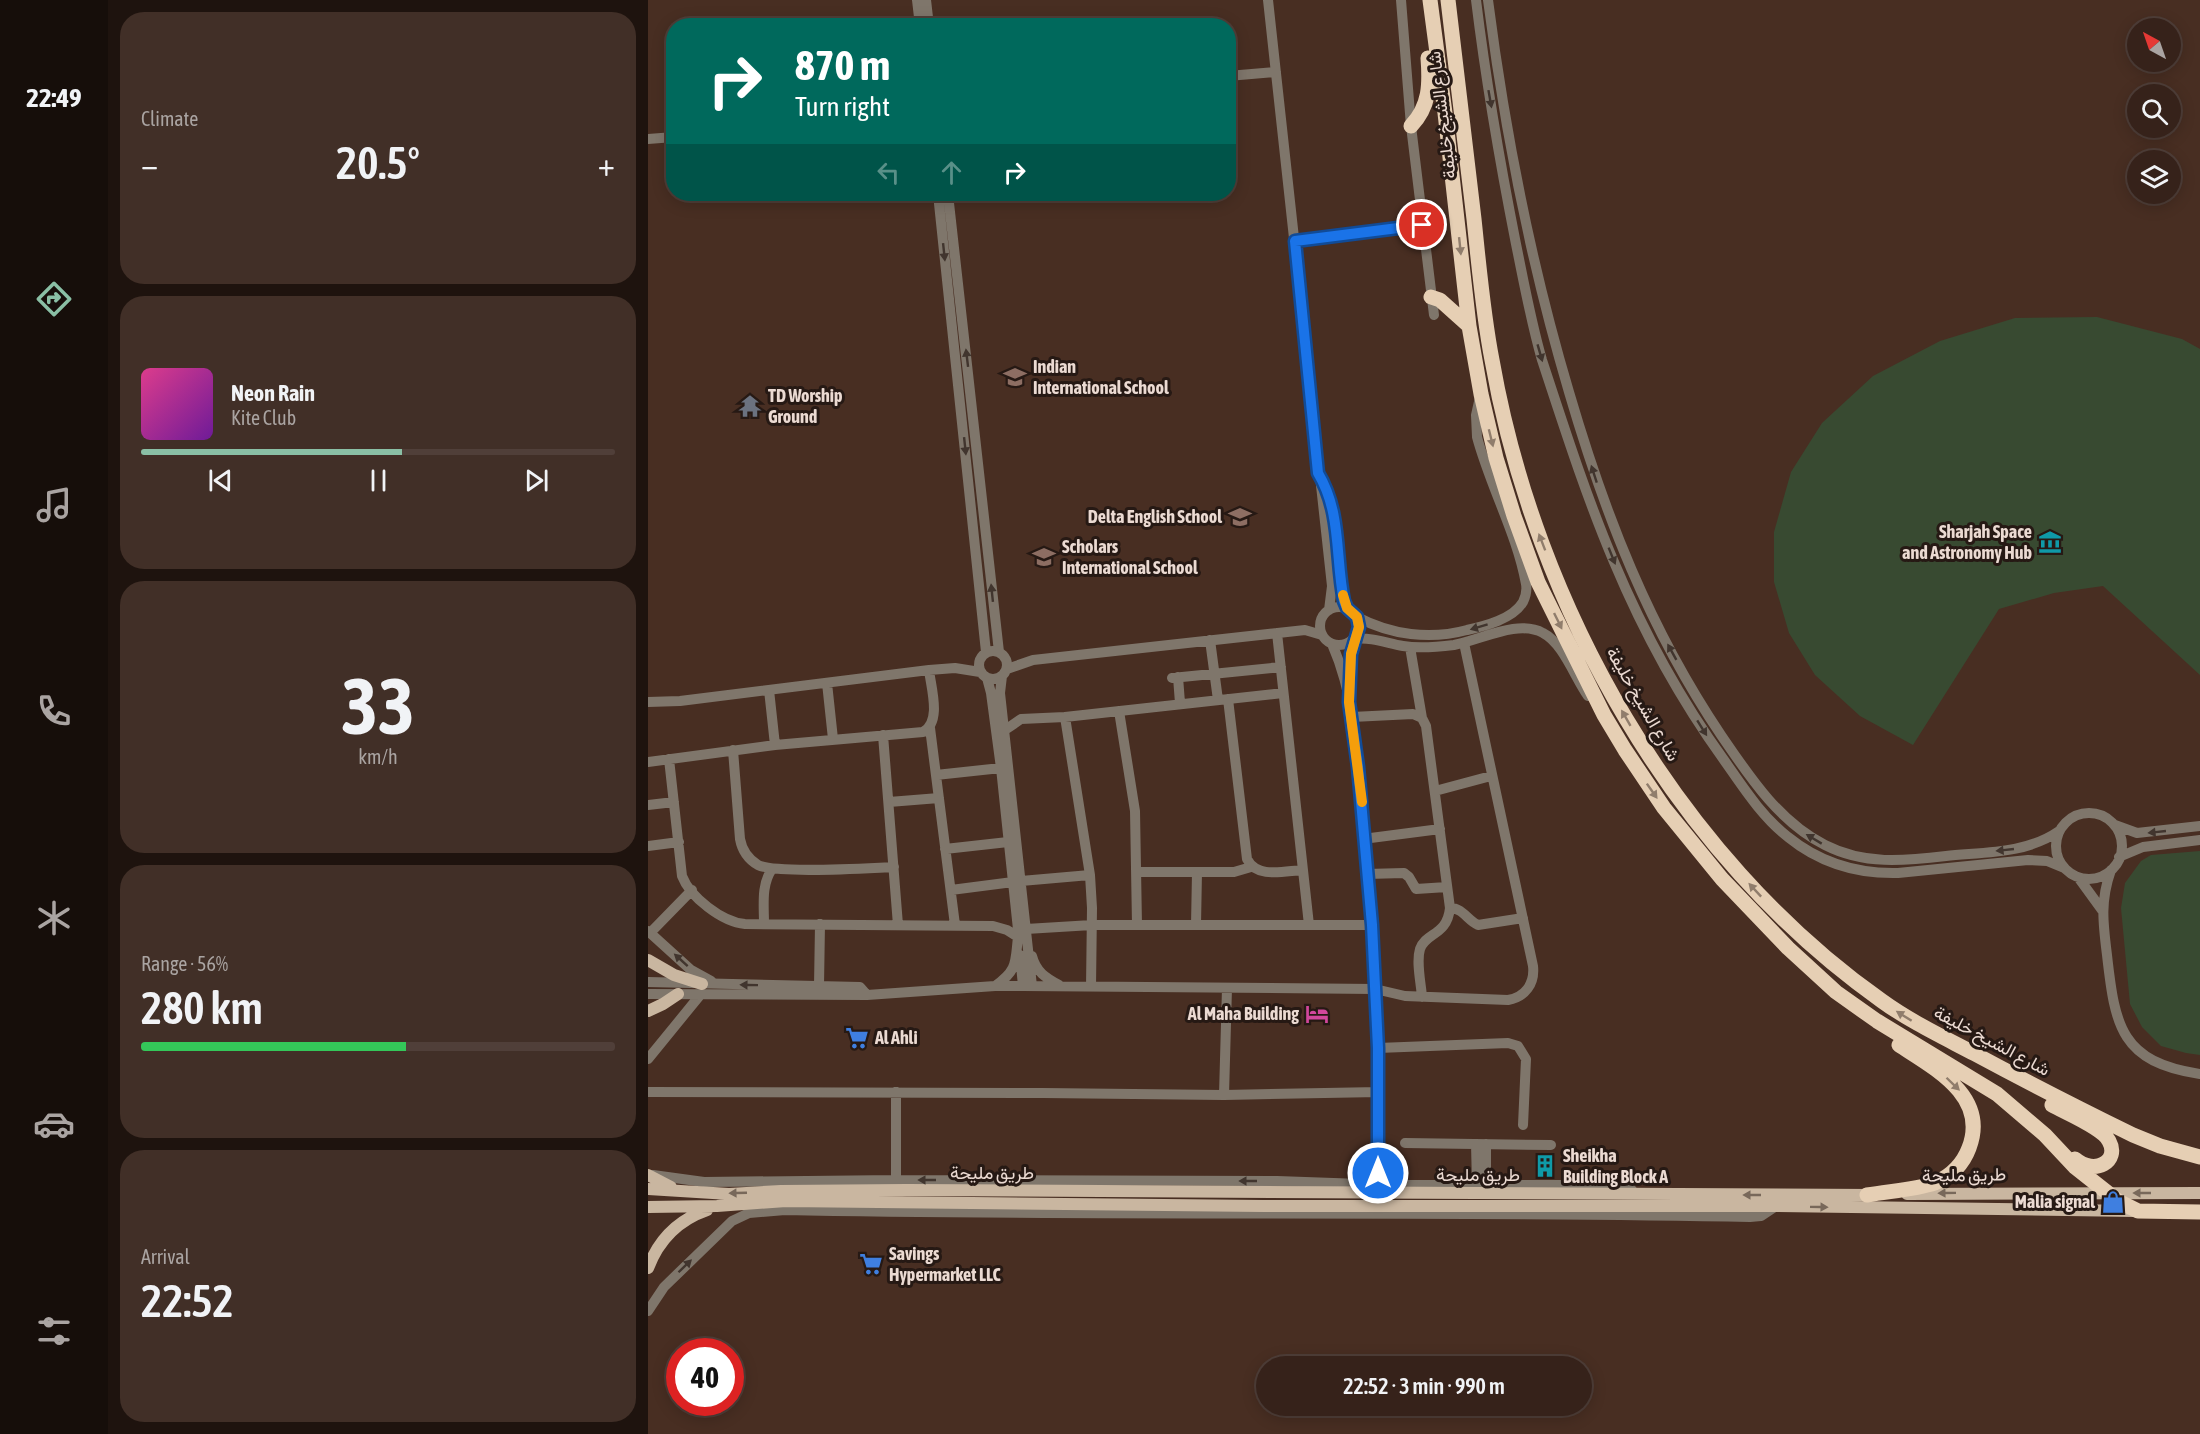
<!DOCTYPE html>
<html lang="en">
<head>
<meta charset="utf-8">
<style>
  :root { --surface:#36221a; --page:#412f27; --text:#f1f3f6; --muted:#aaa4a2; --line:#503f39; --accent:#8abfa5 }
  body { margin:0; font-family:"Asap Condensed",Vazirmatn,sans-serif; background:var(--page); color:var(--text); height:100vh; display:flex; flex-direction:column; font-size:22px; white-space:nowrap }
  * { box-sizing:border-box; margin:0 }
  p { font-size:20px; color:var(--muted) }
  .icon { flex:none; width:33px; height:33px; fill:none; stroke:currentColor; stroke-width:2; stroke-linecap:round; stroke-linejoin:round }
  .map { position:relative; flex:1; overflow:hidden }
  .panel { display:flex; flex-direction:column; gap:12px; padding:12px; background:#1e130e; width:540px }
  .panel>* { flex:none }
  .banner { position:absolute; left:18px; top:18px; width:570px; height:183px; border-radius:24px; box-shadow:0 3px 15px #0003,0 0 0 2px var(--line); background:#00695c; color:#fff; overflow:hidden }
  .needle { width:39px; rotate:320deg }
  .buttons { position:absolute; left:1479px; top:18px; display:grid; gap:12px }
  .buttons a { display:grid; place-items:center; width:54px; height:54px; border-radius:50%; background:var(--surface); box-shadow:0 3px 15px #0003,0 0 0 2px var(--line); font-size:30px }
  .speed { position:absolute; left:18px; top:1338px; display:flex; gap:12px; font-size:30px; font-weight:700; text-align:center }
  .speed>* { display:grid; place-content:center; width:78px; height:78px; border-radius:50%; background:var(--surface); box-shadow:0 3px 15px #0003,0 0 0 2px var(--line); line-height:1 }
  .speed .limit { border:9px solid #d22; background:#fff; color:#111 }
  .pin { position:absolute; display:grid; place-items:center; width:51px; height:51px; color:#fff; margin:-26px; border:3px solid #fff; border-radius:50%; box-shadow:0 2px 6px #0007 }
  .me { position:absolute; width:66px; margin:-33px; rotate:0deg; stroke-linejoin:round; filter:drop-shadow(0 0 4px #0008) }
  .turn { display:flex; align-items:center; gap:21px; height:126px; padding:0 30px; font-size:27px }
  .turn .icon { width:78px; height:78px; stroke-width:2.5 }
  .turn b { display:block; font-size:42px; line-height:51px }
  .lanes { display:flex; align-items:center; height:57px; padding:0 30px; background:#0003; justify-content:center; gap:30px; direction:ltr }
  .lanes .off { opacity:.35 }
  .big { font-size:45px; font-weight:600; line-height:1.1 }
  .panel .tile { flex:1; display:flex; flex-direction:column; justify-content:center; gap:9px; min-width:0; padding:0 21px; border-radius:24px; background:var(--page) }
  .panel .dial { align-items:center; gap:0 }
  .dial b { font-size:78px; line-height:1 }
  .song { display:flex; align-items:center; gap:18px }
  .cover { width:72px; height:72px; border-radius:9px; background:linear-gradient(135deg,hsl(330 70% 55%),hsl(280 70% 35%)) }
  .played { height:6px; border-radius:3px; background:linear-gradient(90deg,var(--accent) 55%,var(--line) 55%) }
  .keys { display:flex; justify-content:space-around; direction:ltr }
  .heat { display:flex; justify-content:space-between; align-items:center; font-size:33px; direction:ltr }
  .charge { height:9px; border-radius:4px; background:linear-gradient(90deg,#34c759 56%,var(--line) 0) }
  .trip { position:absolute; left:608px; top:1356px; width:336px; height:60px; border-radius:30px; background:var(--surface); box-shadow:0 3px 15px #0003,0 0 0 2px var(--line); font-weight:600; line-height:60px; text-align:center }
  main { display:flex; flex:1; min-height:0 }
  .dock { display:flex; flex-direction:column; width:108px; justify-content:space-around; align-items:center; background:#160e0a; color:var(--muted) }
  .dock .icon { width:42px; height:42px }
  .dock .current { color:var(--accent) }
  .dock b { font-size:27px; color:var(--text) }
  .map>svg:first-child { display:block }
</style>
</head>
<body>
<main>
<nav class="dock">
<b>22:49</b>
<svg class="icon current" aria-label="directions" viewBox="0 0 24 24"><path d="M12 3l9 9-9 9-9-9zM9 14v-3h6M13 9l2 2-2 2"/></svg>
<svg class="icon" aria-label="music" viewBox="0 0 24 24"><path d="M9 18V5l10-2v13"/><circle cx="6" cy="18" r="3"/><circle cx="16" cy="16" r="3"/></svg>
<svg class="icon" aria-label="phone" viewBox="0 0 24 24"><path d="M5 4h4l2 5-3 2q2 4 5 5l2-3 5 2v4C11 20 4 13 5 4z"/></svg>
<svg class="icon" aria-label="climate" viewBox="0 0 24 24"><path d="M12 3v18M4 7l16 10M4 17L20 7"/></svg>
<svg class="icon" aria-label="car" viewBox="0 0 24 24"><path d="M5 17H2v-5l4-1 3-4h7l3 4 3 1v5h-3M9 17h6M6 11h13"/><circle cx="7" cy="17" r="2"/><circle cx="17" cy="17" r="2"/></svg>
<svg class="icon" aria-label="filters" viewBox="0 0 24 24"><path d="M4 7h16M4 17h16"/><circle cx="9" cy="7" r="2"/><circle cx="15" cy="17" r="2"/></svg>
</nav>
<section class="panel">
<div class="tile"><p>Climate</p>
<div class="heat"><a>−</a><b class="big">20.5°</b><a>+</a></div>
</div>
<div class="tile">
<div class="song"><i class="cover"></i><div><b>Neon Rain</b><p>Kite Club</p></div></div>
<div class="played"></div>
<div class="keys"><svg class="icon" aria-label="previous" viewBox="0 0 24 24"><path d="M18 5L8 12l10 7zM5 5v14"/></svg><svg class="icon" aria-label="pause" viewBox="0 0 24 24"><path d="M8 5v14M16 5v14"/></svg><svg class="icon" aria-label="next" viewBox="0 0 24 24"><path d="M6 5l10 7-10 7zM19 5v14"/></svg></div>
</div>
<div class="tile dial"><b>33</b><p>km/h</p></div>
<div class="tile"><p>Range · 56%</p><b class="big">280 km</b><div class="charge"></div></div>
<div class="tile"><p>Arrival</p><b class="big">22:52</b></div>
</section>
<div class="map">
<svg width="1552" height="1434" viewBox="0 0 1552 1434">
  <rect width="100%" height="100%" fill="#482e22"/>
  <!-- green -->
  <path fill="#384a31" d="M1449 317 1534 339 1552 349V675L1455 586 1406 593 1351 609 1265 745 1212 716 1167 675 1141 633 1126 582V532L1143 472 1174 423 1225 376 1292 341 1367 318Z
    M1552 851V1055L1538 1053 1513 1046 1494 1027 1482 1004 1473 908 1477 883 1493 861 1503 855Z"/>
  <g fill="none" stroke-linecap="round" stroke-linejoin="round">
    <!-- minor -->
    <path stroke="#7f766b" stroke-width="10" d="M269 0 272 26
      M278 0 281 26
      M620 0 684 586 681 610
      M753 0 763 126 786 315
      M828 0C838 82 852 163 868 244 876 283 883 322 894 360 916 427 938 496 966 562 995 631 1032 699 1076 760 1095 787 1114 817 1140 837 1172 863 1210 874 1250 873L1380 860 1399 861 1416 868
      M840 0C857 132 883 264 921 392 957 515 1001 628 1073 735 1101 776 1131 822 1177 845 1216 865 1256 861 1298 856 1336 852 1378 854 1411 831
      M580 76 628 72
      M0 139 26 137
      M290 194 338 652
      M300 194 351 652
      M647 241 774 225
      M673 478C696 519 685 565 699 608
      M672 626a19 19 0 1 1 38 0a19 19 0 1 1-38 0Z
      M709 617C743 635 782 640 819 630 837 626 865 619 875 602 878 596 879 590 878 584 869 534 842 486 829 437L828 415 832 397
      M629 633 661 925
      M562 640 570 700
      M684 644C711 705 710 776 716 841 718 870 723 898 725 927 730 1009 731 1091 730 1173L742 1185
      M762 647 774 718
      M331 665a14 14 0 1 1 28 0a14 14 0 1 1-28 0Z
      M359 669 385 660 657 630 674 635
      M354 676 352 693 384 986
      M530 677 532 703
      M339 678 343 693 353 768 371 939
      M524 678 633 667
      M179 683 185 739
      M702 687V662L706 639C724 637 738 643 755 646 772 649 790 647 806 645 833 640 870 619 895 633 915 643 927 678 940 696
      M121 690 127 745
      M580 699 599 859C609 879 636 871 655 870
      M0 702 32 701 281 670 307 668 332 672
      M471 711 487 811 489 925
      M417 717 442 875 444 908 443 987
      M704 717 765 714 774 718 778 726 802 908C799 936 778 932 772 949 768 962 773 983 774 997
      M282 728 307 925
      M357 730 373 719 417 717 635 693
      M235 735 250 925
      M85 750 92 839C94 850 100 859 110 865 128 874 220 868 246 867
      M21 759 34 876C42 897 74 922 97 924L345 926 359 930 370 937C367 962 370 970 347 986
      M0 762 127 745 275 732C294 722 283 688 281 670
      M288 775 353 768
      M787 791 843 776
      M241 802 291 798
      M0 805 26 802
      M1408 846a33 33 0 1 1 66 0a33 33 0 1 1-66 0Z
      M1467 825 1489 833 1552 826
      M715 839 792 829
      M0 846 31 842
      M297 849 360 842
      M1471 857 1495 847 1552 840
      M1463 870C1452 901 1455 923 1459 955 1467 1027 1473 1062 1552 1074
      M489 872H586L603 867
      M719 874 756 873 761 877 768 889 799 887
      M1430 877 1454 910
      M373 881 442 875
      M303 890 365 882
      M802 908C815 908 819 920 830 925L875 918
      M116 924C116 905 113 885 124 869
      M548 925 549 872
      M378 929 444 925H724
      M0 931 43 970 63 981
      M2 933 44 890
      M372 955 375 986
      M384 956C388 972 398 978 411 985
      M0 982 212 987 219 995
      M171 986 172 924
      M0 994 219 995 347 986H375L727 989 757 996 860 1000C877 997 887 984 885 966L816 643
      M730 1048 860 1043 870 1046 878 1059 875 1125
      M0 1059 53 994
      M0 1092 395 1093 576 1095 731 1092
      M576 1095 579 988
      M757 1143 903 1145
      M828 1144 829 1185
      M838 1144V1185
      M5 1175 56 1182 248 1180 629 1181 742 1185H921L971 1188 984 1190
      M248 1180V1092
      M0 1311 16 1287 84 1221 101 1213 137 1210C458 1217 780 1210 1102 1217L1113 1216 1128 1206"/>
    <!-- major -->
    <path stroke="#c9b6a0" stroke-width="12" d="M0 960 26 975 54 984
      M0 1011 15 1004 30 994
      M0 1175 23 1187
      M0 1189 81 1194 133 1191 258 1190 1227 1195
      M1259 1194 1552 1193
      M0 1207 69 1206 138 1201 615 1206H1128L1487 1211
      M0 1268C11 1239 30 1220 59 1210"/>
    <!-- highway -->
    <path stroke="#e6cfb4" stroke-width="15" d="M782 0 797 113 821 326 833 394 848 458 866 516 890 582 956 715 977 750 1016 808 1074 879 1140 948 1188 992 1229 1021 1349 1094 1397 1135 1427 1167 1470 1201 1490 1211 1552 1212
      M800 0C809 73 818 146 826 219 831 266 835 314 844 360 887 606 1028 856 1234 1001 1263 1022 1295 1037 1327 1054 1379 1082 1432 1109 1485 1135L1512 1146 1552 1157
      M763 126C782 106 782 84 780 58
      M783 297 792 300 821 326
      M1404 1105C1418 1113 1455 1128 1461 1141 1472 1161 1447 1176 1427 1159
      M1219 1195C1241 1191 1266 1190 1287 1183 1303 1176 1315 1164 1321 1148 1341 1096 1286 1068 1251 1045"/>
  </g>
  <!-- one-way arrows -->
  <defs><path id="oneway-solid" d="M-6-.8H1V-3.2L6.5 0L1 3.2V.8H-6Z" transform="scale(1.5)"/></defs>
  <g fill="#41352e">
    <use href="#oneway-solid" transform="translate(842 99) rotate(80)"/>
    <use href="#oneway-solid" transform="translate(296 252) rotate(84)"/>
    <use href="#oneway-solid" transform="translate(892 353) rotate(74)"/>
    <use href="#oneway-solid" transform="translate(319 358) rotate(-97)"/>
    <use href="#oneway-solid" transform="translate(317 446) rotate(84)"/>
    <use href="#oneway-solid" transform="translate(946 474) rotate(-108)"/>
    <use href="#oneway-solid" transform="translate(964 556) rotate(68)"/>
    <use href="#oneway-solid" transform="translate(344 593) rotate(-96)"/>
    <use href="#oneway-solid" transform="translate(831 627) rotate(163)"/>
    <use href="#oneway-solid" transform="translate(1024 652) rotate(-119)"/>
    <use href="#oneway-solid" transform="translate(1054 728) rotate(58)"/>
    <use href="#oneway-solid" transform="translate(1509 832) rotate(174)"/>
    <use href="#oneway-solid" transform="translate(1166 839) rotate(-149)"/>
    <use href="#oneway-solid" transform="translate(1357 850) rotate(174)"/>
    <use href="#oneway-solid" transform="translate(33 960) rotate(-138)"/>
    <use href="#oneway-solid" transform="translate(101 985) rotate(-179)"/>
    <use href="#oneway-solid" transform="translate(279 1180) rotate(-180)"/>
    <use href="#oneway-solid" transform="translate(600 1181) rotate(180)"/>
    <use href="#oneway-solid" transform="translate(37 1266) rotate(-44)"/>
  </g>
  <g fill="#907d6c">
    <use href="#oneway-solid" transform="translate(812 246) rotate(84)"/>
    <use href="#oneway-solid" transform="translate(843 438) rotate(76)"/>
    <use href="#oneway-solid" transform="translate(894 542) rotate(-111)"/>
    <use href="#oneway-solid" transform="translate(910 621) rotate(64)"/>
    <use href="#oneway-solid" transform="translate(978 718) rotate(-120)"/>
    <use href="#oneway-solid" transform="translate(1004 791) rotate(55)"/>
    <use href="#oneway-solid" transform="translate(1107 890) rotate(-133)"/>
    <use href="#oneway-solid" transform="translate(1256 1016) rotate(-148)"/>
    <use href="#oneway-solid" transform="translate(1305 1084) rotate(44)"/>
  </g>
  <g fill="#78685a">
    <use href="#oneway-solid" transform="translate(90 1193) rotate(178)"/>
    <use href="#oneway-solid" transform="translate(1299 1193) rotate(179)"/>
    <use href="#oneway-solid" transform="translate(1494 1193) rotate(-180)"/>
    <use href="#oneway-solid" transform="translate(1104 1195) rotate(-180)"/>
    <use href="#oneway-solid" transform="translate(1171 1207) rotate(1)"/>
  </g>
  <g fill="none" stroke-linecap="round" stroke-linejoin="round">
    <!-- route casing -->
    <g stroke="#114b97" stroke-width="15">
      <path id="route" d="M730 1173V1048L724 925 710 767 701 702 703 654 711 627 709 617 699 608 696 601C687 557 694 513 670 473L647 241 774 225"/>
    </g>
    <!-- route -->
    <use href="#route" stroke="#1a73e8" stroke-width="10"/>
    <!-- slow -->
    <path stroke="#f59e0b" stroke-width="10" d="M695 595 699 608 709 617 711 627 703 654 701 702 714 802"/>
  </g>
  <!-- icons -->
  <defs>
    <g id="school-bare" transform="scale(1.8)"><path d="M0-5L7-2L0 1L-7-2ZM-4 1L0 2.5L4 1V4Q0 6-4 4Z" fill="#8d6e63" stroke="#261914" stroke-width="2.5" paint-order="stroke"/></g>
    <g id="temple-bare" transform="scale(1.8)"><path d="M0-6L5-2H3V0L6.5 2.5H4V6H1.5V3h-3V6H-4V2.5H-6.5L-3 0V-2H-5Z" fill="#6b7280" stroke="#261914" stroke-width="2.5" paint-order="stroke"/></g>
    <g id="museum-bare" transform="scale(1.8)"><path d="M0-6L6-3V-2H-6V-3ZM-5-1h2V3h-2ZM-1-1h2V3h-2ZM3-1h2V3H3ZM-6 4H6V6H-6Z" fill="#0f9aa8" stroke="#261914" stroke-width="2.5" paint-order="stroke"/></g>
    <g id="hotel-bare" transform="scale(1.8)"><path d="M-6-4.5h1.5V1H6V5H4.5V3h-9V5H-6ZM-4 0a1.8 1.8 0 1 1 3.6 0ZM.5 0V-2.5h3Q6-2.5 6 0Z" fill="#d1479c" stroke="#261914" stroke-width="2.5" paint-order="stroke"/></g>
    <g id="supermarket-bare" transform="scale(1.8)"><path d="M-6-5.5h2.5l.6 2H6L4.5 2H-2.5L-4.4-4H-6ZM-1.5 3.2a1.3 1.3 0 1 0 .1 0ZM3 3.2a1.3 1.3 0 1 0 .1 0Z" fill="#3f7fe0" stroke="#261914" stroke-width="2.5" paint-order="stroke"/></g>
    <g id="building-bare" transform="scale(1.8)"><path d="M-4-6H4V6H1V3H-1V6H-4ZM-2.5-4.3h1.7v1.8h-1.7ZM.8-4.3h1.7v1.8H.8ZM-2.5-1h1.7V.8h-1.7ZM.8-1h1.7V.8H.8Z" fill="#0f9aa8" stroke="#261914" stroke-width="2.5" paint-order="stroke"/></g>
    <g id="shop-bare" transform="scale(1.8)"><path d="M-5-2.5h2.3a2.7 3.5 0 0 1 5.4 0H5L5.5 6h-11ZM-1.5-2.5h3a1.5 2.3 0 0 0-3 0Z" fill="#3f7fe0" stroke="#261914" stroke-width="2.5" paint-order="stroke"/></g>
  </defs>
  <g fill-rule="evenodd">
    <use href="#school-bare" x="367" y="377"/>
    <use href="#temple-bare" x="102" y="406"/>
    <use href="#school-bare" x="592" y="517"/>
    <use href="#museum-bare" x="1402" y="542"/>
    <use href="#school-bare" x="396" y="557"/>
    <use href="#hotel-bare" x="669" y="1014"/>
    <use href="#supermarket-bare" x="209" y="1038"/>
    <use href="#building-bare" x="897" y="1166"/>
    <use href="#shop-bare" x="1465" y="1202"/>
    <use href="#supermarket-bare" x="223" y="1264"/>
  </g>
  <g text-anchor="middle" stroke-width="6" stroke-linejoin="round" paint-order="stroke">
    <!-- street labels -->
    <g font-size="18" fill="#ebdad2" stroke="#261914">
      <text transform="translate(794 115) rotate(-97)" y="6">شارع الشيخ خليفة</text>
      <text transform="translate(995 704) rotate(60)" y="6">شارع الشيخ خليفة</text>
      <text transform="translate(1344 1041) rotate(28)" y="6">شارع الشيخ خليفة</text>
      <text x="344" y="1179">طريق مليحة</text>
      <text x="830" y="1181">طريق مليحة</text>
      <text transform="translate(1316 1175) rotate(-1)" y="6">طريق مليحة</text>
    </g>
    <!-- poi labels -->
    <g font-size="18" font-weight="bold" fill="#ebdad2" stroke="#261914" text-anchor="start">
      <text x="385" y="373">Indian<tspan x="385" dy="21">International School</tspan></text>
      <text x="120" y="402">TD Worship<tspan x="120" dy="21">Ground</tspan></text>
      <text x="574" y="523" text-anchor="end">Delta English School</text>
      <text x="1384" y="538" text-anchor="end">Sharjah Space<tspan x="1384" dy="21">and Astronomy Hub</tspan></text>
      <text x="414" y="553">Scholars<tspan x="414" dy="21">International School</tspan></text>
      <text x="651" y="1020" text-anchor="end">Al Maha Building</text>
      <text x="227" y="1044">Al Ahli</text>
      <text x="915" y="1162">Sheikha<tspan x="915" dy="21">Building Block A</tspan></text>
      <text x="1447" y="1208" text-anchor="end">Malia signal</text>
      <text x="241" y="1260">Savings<tspan x="241" dy="21">Hypermarket LLC</tspan></text>
    </g>
  </g>
</svg>
<div class="buttons">
<a><svg class="needle" viewBox="-14 -14 28 28"><path d="M0-13l5 13h-10z" fill="#e53935"/><path d="M0 13l5-13h-10z" fill="#aaa4a2"/></svg></a>
<a><svg class="icon" aria-label="search" viewBox="0 0 24 24"><circle cx="10" cy="10" r="6"/><path d="M15 15l6 6"/></svg></a>
<a><svg class="icon" aria-label="layers" viewBox="0 0 24 24"><path d="M12 4l9 5-9 5-9-5zM3 14l9 5 9-5"/></svg></a>
</div>
<div class="speed"><div class="limit">40</div></div>
<div class="pin" style="left:774px;top:225px;background:#d93025"><svg class="icon" aria-label="arrive" viewBox="0 0 24 24"><path d="M6 21V4h12l-3 4 3 4H6"/></svg></div>
<svg class="me" style="left:730px;top:1173px" viewBox="-20 -20 40 40"><circle r="17" fill="#1a73e8" stroke="#fff" stroke-width="3"/><path d="M0-11L8 9 0 5-8 9z" fill="#fff"/></svg>
<div class="trip">22:52 · 3 min · 990 m</div>
<div class="banner">
<div class="turn"><svg class="icon" aria-label="right" viewBox="0 0 24 24"><path d="M7 20v-9h11M14 6l5 5-5 5"/></svg><div><b>870 m</b>Turn right</div></div>
<div class="lanes"><svg class="icon off" aria-label="left" viewBox="0 0 24 24"><path d="M17 20v-9H6M10 6l-5 5 5 5"/></svg><svg class="icon off" aria-label="ahead" viewBox="0 0 24 24"><path d="M12 20V5M6 11l6-6 6 6"/></svg><svg class="icon" aria-label="right" viewBox="0 0 24 24"><path d="M7 20v-9h11M14 6l5 5-5 5"/></svg></div>
</div>
</div>
</main>
</body>
</html>
